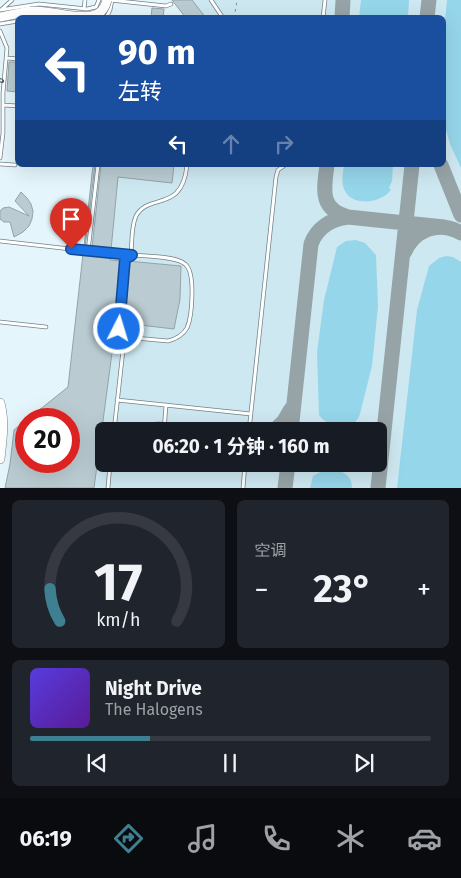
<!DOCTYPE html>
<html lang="zh">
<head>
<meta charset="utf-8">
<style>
  :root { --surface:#171b24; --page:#20242c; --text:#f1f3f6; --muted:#9ea1a6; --line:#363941; --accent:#3e7f91 }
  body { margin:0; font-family:"Fira Sans","Noto Sans SC",sans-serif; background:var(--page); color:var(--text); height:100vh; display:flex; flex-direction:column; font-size:19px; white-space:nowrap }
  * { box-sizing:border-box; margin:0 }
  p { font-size:16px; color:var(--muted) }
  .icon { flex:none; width:28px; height:28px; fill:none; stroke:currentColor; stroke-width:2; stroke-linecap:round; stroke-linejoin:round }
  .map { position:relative; height:488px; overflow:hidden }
  .details { display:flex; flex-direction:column; gap:12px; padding:12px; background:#0d0f14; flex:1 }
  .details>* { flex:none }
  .banner { position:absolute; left:15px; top:15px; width:431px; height:152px; border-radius:8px; box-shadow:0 5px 20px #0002; background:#1a4fa0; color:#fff; overflow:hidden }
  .speed { position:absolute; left:15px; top:408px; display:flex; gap:10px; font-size:25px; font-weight:700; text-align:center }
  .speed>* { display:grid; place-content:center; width:65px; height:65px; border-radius:50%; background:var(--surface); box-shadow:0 5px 20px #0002; line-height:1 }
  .speed .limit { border:8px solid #d22; background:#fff; color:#111 }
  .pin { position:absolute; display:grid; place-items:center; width:42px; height:42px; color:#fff; margin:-51px -21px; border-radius:50% 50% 50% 0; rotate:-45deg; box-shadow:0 0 5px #0007 }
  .pin .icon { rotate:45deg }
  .me { position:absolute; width:55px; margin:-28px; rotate:5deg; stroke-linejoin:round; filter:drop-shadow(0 0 4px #0008) }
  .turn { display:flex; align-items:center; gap:18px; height:105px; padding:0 20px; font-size:22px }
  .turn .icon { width:65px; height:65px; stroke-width:2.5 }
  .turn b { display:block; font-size:35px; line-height:42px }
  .lanes { display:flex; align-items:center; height:48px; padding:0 20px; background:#0003; justify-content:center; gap:25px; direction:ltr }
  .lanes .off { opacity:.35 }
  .big { font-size:38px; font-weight:700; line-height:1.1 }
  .details .widget { flex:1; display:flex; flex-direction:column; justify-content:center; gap:8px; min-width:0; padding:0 18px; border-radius:8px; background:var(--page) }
  .details .dial { align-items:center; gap:0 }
  .dial svg { height:130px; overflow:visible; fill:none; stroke:var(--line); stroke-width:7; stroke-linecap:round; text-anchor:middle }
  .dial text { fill:var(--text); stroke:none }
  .song { display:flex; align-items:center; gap:15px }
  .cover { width:60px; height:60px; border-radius:8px; background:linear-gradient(135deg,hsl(250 70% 55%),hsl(270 70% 35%)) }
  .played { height:5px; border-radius:2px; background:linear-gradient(90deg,var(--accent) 30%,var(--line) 30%) }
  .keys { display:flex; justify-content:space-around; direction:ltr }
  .heat { display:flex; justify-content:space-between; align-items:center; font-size:28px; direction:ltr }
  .details .tiles { flex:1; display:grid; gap:12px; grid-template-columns:1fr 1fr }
  .widget:last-child { grid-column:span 2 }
  .trip { position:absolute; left:95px; top:422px; width:292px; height:50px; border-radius:8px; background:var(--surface); box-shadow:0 5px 20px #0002; font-weight:700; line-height:50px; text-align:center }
  .tabs { display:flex; height:80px; justify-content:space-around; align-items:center; background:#090b0e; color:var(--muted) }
  .tabs .icon { width:35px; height:35px }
  .tabs .current { color:var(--accent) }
  .tabs b { font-size:22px; color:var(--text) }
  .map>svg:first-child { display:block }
</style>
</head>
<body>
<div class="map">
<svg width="461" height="488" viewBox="0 0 461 488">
  <rect width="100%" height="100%" fill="#e4f6fc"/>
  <!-- built -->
  <path fill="#cee8f1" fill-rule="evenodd" d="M172 0H461V488H5L10 464 14 430 26 420V461H69V419H28L68 387 93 165H444V18L186 17ZM104 431H379V464H104Z"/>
  <!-- green -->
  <path fill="#96d6ea" d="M361 0H409L408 17H359Z
    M447 0H461V168L450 144 444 123V30Z
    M344 165H393L392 181 389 188 391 190C381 203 352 208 344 189 341 182 343 172 344 165Z
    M356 240 365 243 376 255 378 307 372 366 360 414C354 433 328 428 319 415L317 352 324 300 337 247 346 241Z
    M446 256 453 257 461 262V488H397L417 310 429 266 439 258Z
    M324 470C338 469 352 472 352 488H310L313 476Z"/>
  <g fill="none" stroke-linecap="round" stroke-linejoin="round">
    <!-- taxiway -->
    <path stroke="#96a4a8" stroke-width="15" d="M342 18 343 0
      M427 18 429 0
      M327 165C324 189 319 209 348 217L444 227
      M441 165 461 215
      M404 253C414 230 438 220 461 233
      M158 429 181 431
      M274 431 284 421 291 409
      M291 431 311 244C317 228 331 219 348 217
      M285 488 288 464
      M378 488 412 165"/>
  </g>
  <!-- building -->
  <path fill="#baccd2" stroke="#93a4a9" d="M172 0H192L206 18H186Z
    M152 8 164 9 163 18H151Z
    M9 62H18V92L7 91Z
    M93 165H95L85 247H84Z
    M101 165H174L172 183 118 177 111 250 92 248Z
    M21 192 27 198 31 204 33 211 32 219 29 226 23 232 14 237 10 222H4L0 219V211L3 208 9 207 29 216 15 201Z
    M83 254 111 257 110 260 121 261 116 323 94 488H5L10 464 14 430 26 420V461H69V419H28L68 387Z
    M128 261 181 266 180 299 174 329 123 323Z"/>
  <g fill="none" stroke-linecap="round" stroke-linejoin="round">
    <!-- lane casing -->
    <g stroke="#728388" stroke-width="4.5">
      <path id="lane" d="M110 0 166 6 171 4
        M211 0 223 18
        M2 9 12 0
        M84 9 85 0
        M0 10 39 4 87 9 96 7 99 0
        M106 18 110 10 112 0
        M323 18 325 0
        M0 24 18 21
        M0 31 7 48 3 93V133L0 158
        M7 58 18 59
        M3 105 18 106
        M0 164 15 165
        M0 241 88 251 98 165
        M88 251 130 255
        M0 322 46 327
        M128 341 119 329 125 259 131 255
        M117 400 251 414
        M114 431 123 350 126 343 135 338 168 341C176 339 183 335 187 328 192 317 196 272 185 264 176 256 144 256 131 255 132 243 131 227 136 216 149 192 182 214 187 165
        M164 431 166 405
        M249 431 276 177 278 170 285 165
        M108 488 110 464
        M243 488 245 464"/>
    </g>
    <!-- secondary casing -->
    <g stroke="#728388" stroke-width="10">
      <path id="secondary" d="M0 17 30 11
        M0 403C5 422 2 440 0 459"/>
    </g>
    <!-- path -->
    <path stroke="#7d898d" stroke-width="1" stroke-dasharray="2.5 4" stroke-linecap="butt" d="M234 18 237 1"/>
    <!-- lane -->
    <use href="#lane" stroke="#fff" stroke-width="3"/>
    <!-- secondary -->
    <use href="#secondary" stroke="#fff" stroke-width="9"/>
    <!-- rail casing -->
    <g stroke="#495255" stroke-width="4">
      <path id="rail" d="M0 80 2 81"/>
    </g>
    <!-- rail -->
    <use href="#rail" stroke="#e4f6fc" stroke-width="2" stroke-dasharray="5.5" stroke-linecap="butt"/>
    <!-- secondary-bridge casing -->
    <g stroke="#728388" stroke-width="10" stroke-linecap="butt">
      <path id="secondary-bridge" d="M30 11C50 10 74 19 91 16 101 15 105 8 107 0"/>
    </g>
    <!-- secondary-bridge -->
    <use href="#secondary-bridge" stroke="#fff" stroke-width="9"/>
  </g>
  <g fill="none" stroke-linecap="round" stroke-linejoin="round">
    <!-- route casing -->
    <g stroke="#114b97" stroke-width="12">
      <path id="route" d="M71 249 132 255 125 259 119 329"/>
    </g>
    <!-- route -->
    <use href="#route" stroke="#1a73e8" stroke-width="9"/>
  </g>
</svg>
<div class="speed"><div class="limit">20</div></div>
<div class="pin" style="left:71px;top:249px;background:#d93025"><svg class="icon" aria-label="arrive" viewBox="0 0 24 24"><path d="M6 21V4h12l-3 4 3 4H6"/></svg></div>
<svg class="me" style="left:119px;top:329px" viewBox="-20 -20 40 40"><circle r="17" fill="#1a73e8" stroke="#fff" stroke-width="3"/><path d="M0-11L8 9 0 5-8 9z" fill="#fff"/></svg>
<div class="trip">06:20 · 1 分钟 · 160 m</div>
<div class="banner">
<div class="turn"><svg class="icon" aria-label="left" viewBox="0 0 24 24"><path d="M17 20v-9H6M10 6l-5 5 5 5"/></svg><div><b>90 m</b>左转</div></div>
<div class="lanes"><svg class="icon" aria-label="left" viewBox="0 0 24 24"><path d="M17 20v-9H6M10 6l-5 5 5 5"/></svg><svg class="icon off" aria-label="ahead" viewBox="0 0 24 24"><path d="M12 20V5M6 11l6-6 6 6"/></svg><svg class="icon off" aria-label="right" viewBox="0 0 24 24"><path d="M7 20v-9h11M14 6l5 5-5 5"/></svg></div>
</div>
</div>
<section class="details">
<div class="tiles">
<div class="widget dial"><svg viewBox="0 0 100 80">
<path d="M14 69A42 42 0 1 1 86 69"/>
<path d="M14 69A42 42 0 0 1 8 49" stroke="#3e7f91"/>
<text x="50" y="56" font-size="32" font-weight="700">17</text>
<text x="50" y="72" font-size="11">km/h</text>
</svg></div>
<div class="widget"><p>空调</p>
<div class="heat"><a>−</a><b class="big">23°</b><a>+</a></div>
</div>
<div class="widget">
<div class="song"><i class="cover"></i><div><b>Night Drive</b><p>The Halogens</p></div></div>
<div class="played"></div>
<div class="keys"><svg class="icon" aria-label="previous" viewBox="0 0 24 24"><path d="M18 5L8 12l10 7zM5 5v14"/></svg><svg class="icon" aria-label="pause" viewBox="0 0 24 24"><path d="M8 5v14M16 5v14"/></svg><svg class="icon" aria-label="next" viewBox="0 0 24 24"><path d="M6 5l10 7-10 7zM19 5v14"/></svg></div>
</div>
</div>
</section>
<nav class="tabs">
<b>06:19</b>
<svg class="icon current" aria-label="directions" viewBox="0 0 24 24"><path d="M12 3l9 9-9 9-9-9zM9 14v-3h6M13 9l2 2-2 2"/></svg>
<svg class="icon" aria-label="music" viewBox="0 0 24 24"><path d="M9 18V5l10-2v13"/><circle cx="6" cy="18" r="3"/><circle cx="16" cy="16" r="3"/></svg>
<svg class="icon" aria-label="phone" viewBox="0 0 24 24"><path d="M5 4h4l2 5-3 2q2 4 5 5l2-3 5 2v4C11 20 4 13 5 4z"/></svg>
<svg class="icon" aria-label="climate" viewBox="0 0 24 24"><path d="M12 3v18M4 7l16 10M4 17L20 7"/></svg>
<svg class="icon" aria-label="car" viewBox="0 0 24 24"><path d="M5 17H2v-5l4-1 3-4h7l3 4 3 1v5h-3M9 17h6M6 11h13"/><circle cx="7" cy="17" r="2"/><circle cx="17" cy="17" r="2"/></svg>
</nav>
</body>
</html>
